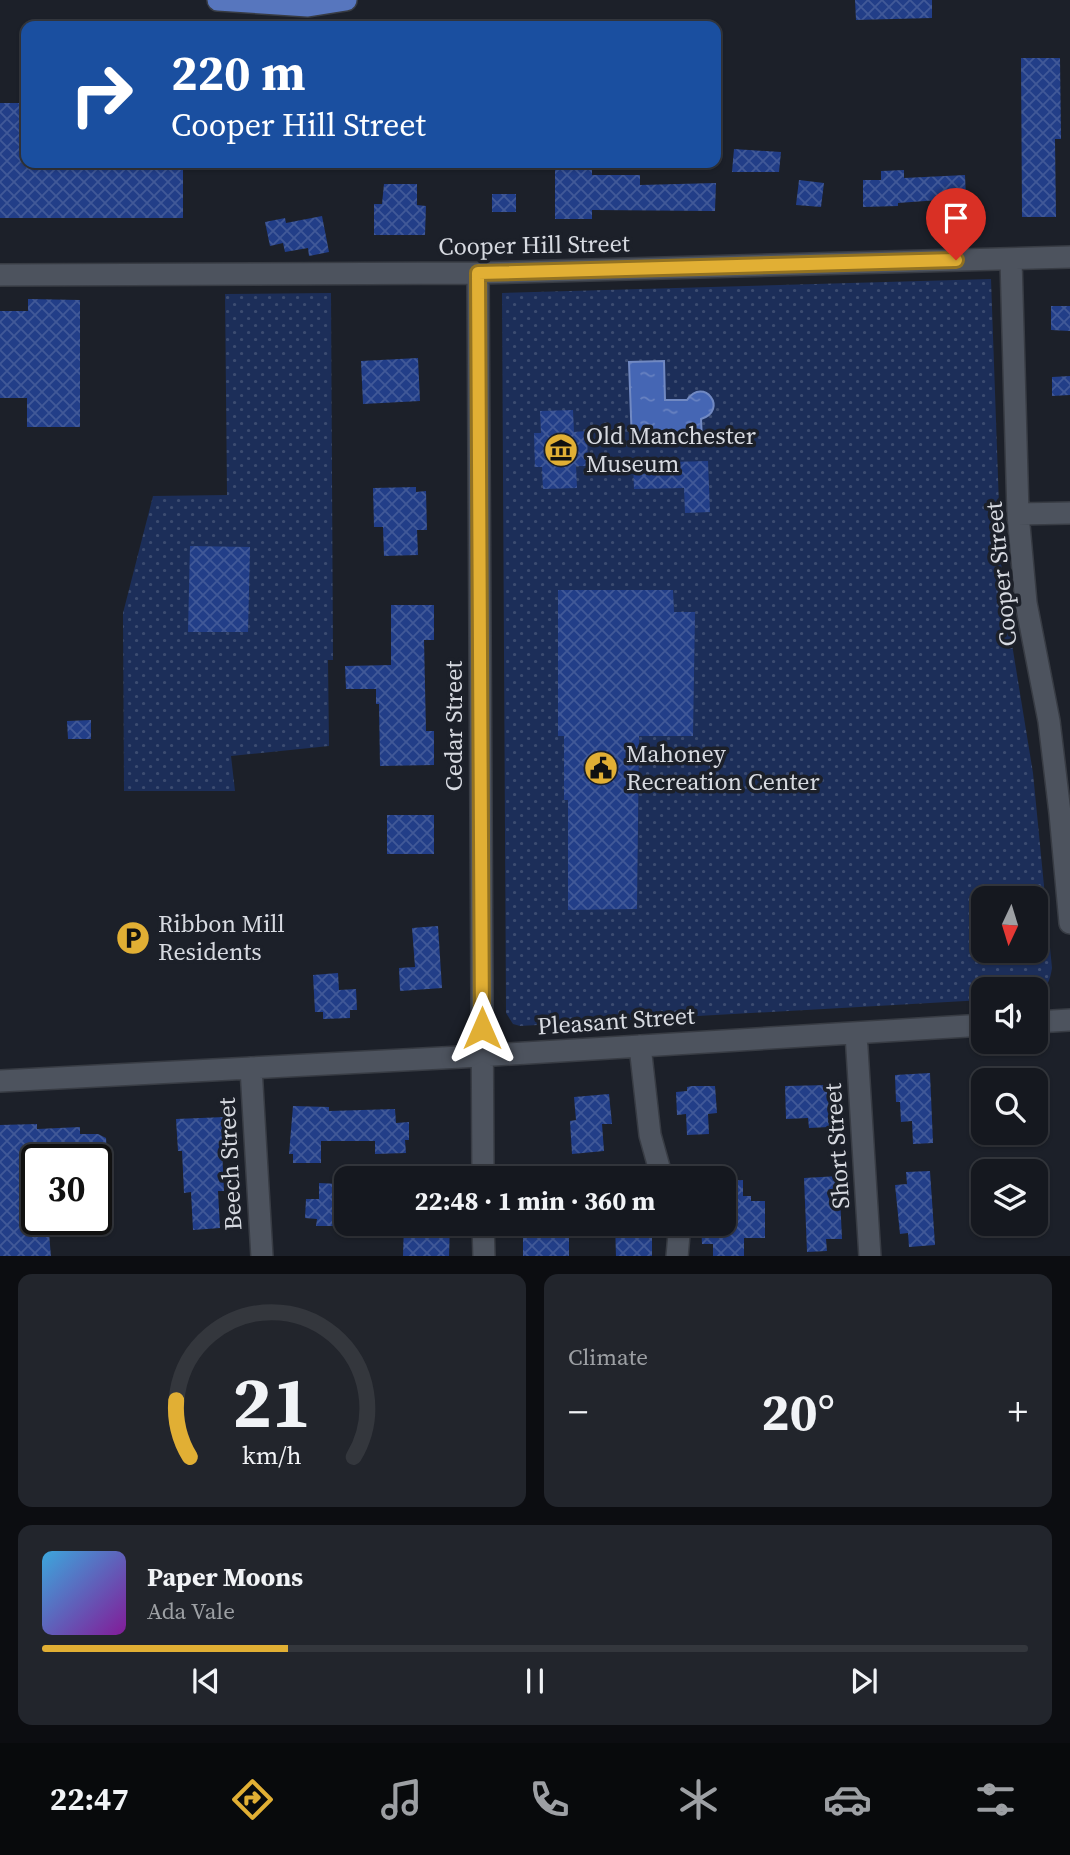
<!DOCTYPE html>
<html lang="en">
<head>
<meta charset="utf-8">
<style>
  :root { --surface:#15181f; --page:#22252c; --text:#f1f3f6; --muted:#9da0a4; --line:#34373d; --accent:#e1af34 }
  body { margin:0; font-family:"Source Serif 4",serif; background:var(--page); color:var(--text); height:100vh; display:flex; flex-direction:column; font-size:26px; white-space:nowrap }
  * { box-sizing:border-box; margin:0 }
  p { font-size:23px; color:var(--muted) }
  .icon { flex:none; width:38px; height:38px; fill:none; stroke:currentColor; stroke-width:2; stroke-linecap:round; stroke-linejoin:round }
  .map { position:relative; height:1256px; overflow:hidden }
  .details { display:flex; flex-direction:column; gap:18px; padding:18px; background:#0c0d11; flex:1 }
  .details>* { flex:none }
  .top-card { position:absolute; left:21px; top:21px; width:700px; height:147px; border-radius:14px; box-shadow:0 2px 5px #0004,0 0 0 2px var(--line); background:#1a4fa0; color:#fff; overflow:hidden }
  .needle { width:46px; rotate:184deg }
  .buttons { position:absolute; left:971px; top:886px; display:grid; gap:14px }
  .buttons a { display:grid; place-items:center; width:77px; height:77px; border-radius:14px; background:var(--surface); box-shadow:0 2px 5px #0004,0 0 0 2px var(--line); font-size:35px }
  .speed { position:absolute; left:21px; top:1144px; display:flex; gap:14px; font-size:35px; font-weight:700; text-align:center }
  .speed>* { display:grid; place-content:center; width:91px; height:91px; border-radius:50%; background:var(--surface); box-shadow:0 2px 5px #0004,0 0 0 2px var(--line); line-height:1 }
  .speed .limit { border:4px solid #111; border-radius:10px; background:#fff; color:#111 }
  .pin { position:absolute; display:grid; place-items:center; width:60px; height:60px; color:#fff; margin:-72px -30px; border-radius:50% 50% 50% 0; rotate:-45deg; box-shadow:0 0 7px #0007 }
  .pin .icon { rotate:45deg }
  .me { position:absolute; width:77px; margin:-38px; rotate:0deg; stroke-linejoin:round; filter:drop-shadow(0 0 5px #0008) }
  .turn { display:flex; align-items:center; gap:24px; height:147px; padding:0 35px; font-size:32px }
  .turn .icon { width:91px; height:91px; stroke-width:2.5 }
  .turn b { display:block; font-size:49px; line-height:60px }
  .big { font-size:52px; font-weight:700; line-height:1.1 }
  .details .tile { flex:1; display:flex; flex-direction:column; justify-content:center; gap:10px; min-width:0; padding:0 24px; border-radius:14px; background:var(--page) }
  .details .dial { align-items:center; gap:0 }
  .dial svg { height:182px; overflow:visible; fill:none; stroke:var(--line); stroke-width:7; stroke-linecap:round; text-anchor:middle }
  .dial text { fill:var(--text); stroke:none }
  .song { display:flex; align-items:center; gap:21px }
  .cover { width:84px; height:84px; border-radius:10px; background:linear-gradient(135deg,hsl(200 70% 55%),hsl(290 70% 35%)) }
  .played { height:7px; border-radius:4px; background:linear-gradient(90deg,var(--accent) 25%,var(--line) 25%) }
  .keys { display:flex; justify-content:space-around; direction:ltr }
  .heat { display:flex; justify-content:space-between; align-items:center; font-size:38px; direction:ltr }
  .details .tiles { flex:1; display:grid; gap:18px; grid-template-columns:1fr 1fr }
  .tile:last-child { grid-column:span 2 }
  .trip { position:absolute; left:334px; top:1166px; width:402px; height:70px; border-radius:14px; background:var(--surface); box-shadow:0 2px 5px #0004,0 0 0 2px var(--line); font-weight:700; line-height:70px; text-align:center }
  .dock { display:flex; height:112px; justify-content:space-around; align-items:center; background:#080a0c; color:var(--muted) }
  .dock .icon { width:49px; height:49px }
  .dock .active { color:var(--accent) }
  .dock b { font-size:32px; color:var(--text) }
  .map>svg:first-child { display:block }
</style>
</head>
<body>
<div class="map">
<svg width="1070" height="1257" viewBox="0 0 1070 1257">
  <defs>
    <pattern id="park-dots" width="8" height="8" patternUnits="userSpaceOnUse" patternTransform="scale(1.75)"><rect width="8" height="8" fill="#1c2e59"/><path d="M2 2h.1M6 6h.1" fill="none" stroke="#3c4c71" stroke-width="1.8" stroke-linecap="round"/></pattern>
    <pattern id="water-ripples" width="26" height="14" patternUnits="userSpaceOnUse" patternTransform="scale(1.75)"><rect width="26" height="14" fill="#4566b4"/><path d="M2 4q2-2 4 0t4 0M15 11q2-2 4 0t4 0" fill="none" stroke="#6882c1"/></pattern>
    <pattern id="building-cross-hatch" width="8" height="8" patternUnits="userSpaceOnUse" patternTransform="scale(1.75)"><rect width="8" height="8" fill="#223e88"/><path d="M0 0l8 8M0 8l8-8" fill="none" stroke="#415998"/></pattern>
  </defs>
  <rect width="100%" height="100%" fill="#1c2029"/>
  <!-- park -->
  <path fill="url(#park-dots)" fill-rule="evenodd" d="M991 279 1001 562 1010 632 1033 773 1052 968C1050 981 1047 988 1036 995V989H984L983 1000 520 1026 513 1024 506 1013 502 293ZM984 898H1036V950H984Z
    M331 293 333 660H328L329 746 231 756 235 791H124L123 613 153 496 227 495 225 294Z"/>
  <!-- water -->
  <path fill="url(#water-ripples)" stroke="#7189c2" stroke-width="2" d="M664 361 665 400H687C704 376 729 410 701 419L702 440 632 443 629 362Z"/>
  <!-- building -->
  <path fill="url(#building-cross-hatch)" d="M855 0H932V18L856 20Z
    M1021 58H1060L1061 139H1055L1056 217H1022Z
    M0 103H26V163H183V218H0Z
    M734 149 781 152 779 172H732Z
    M555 165 592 166V175H640V185L716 183 715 211 592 210V219H555Z
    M904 170V178L965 175 966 198 898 203V206L863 207V180H881V171Z
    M799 180 824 183 821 207 796 205Z
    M384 184H417V205L426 206 425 235H374V204H382Z
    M492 194H516V212H492Z
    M322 216 329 252 309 256 308 248 285 252 283 243 270 246 265 222 285 218 286 223Z
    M28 299 80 300V427H27V398H0V311H28Z
    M1051 306H1070V331L1051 330Z
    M418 358 420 401 363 404 361 361Z
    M1070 376V395L1052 396V377Z
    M573 410 574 432 587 431 588 466H576L577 488 543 489 542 467H535L534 433H541L540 411Z
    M708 461 710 512 685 513 684 488 634 489 633 463Z
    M416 487V492L426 491 427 530H417L418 555 384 556 383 527H374L373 488Z
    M190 546 250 547 248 632H188Z
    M558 590H673L674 612H695L693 736H639L637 909 568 910V800H564V736H558Z
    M391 605H434V640H424L426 731H434V765L380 766 379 704H376V689H346L345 666 391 665Z
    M91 720V739H68L67 721Z
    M387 815H434V854H387Z
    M438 926 442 988 400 991 399 968 415 967 412 928Z
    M338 973 339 990 356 989 357 1010H350V1018L323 1019V1012H315L313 975Z
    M930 1073 933 1143 913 1144 912 1121 901 1122 900 1102H896L895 1075Z
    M828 1085 829 1127 809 1128 808 1118 786 1119 785 1086Z
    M715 1086 717 1113 708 1114 709 1134 687 1135 686 1114 677 1115 676 1092 687 1091V1087L692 1086Z
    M609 1094 612 1124H602L604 1151 572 1154 570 1121 576 1120 574 1097Z
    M293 1106 329 1107V1111L395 1109 396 1123 409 1122V1140H405L406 1153 375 1154V1141H321V1163H293V1154H289Z
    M225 1117 227 1149H222L224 1191H218L220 1228 193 1230 191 1192 184 1193 182 1151H178L176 1119Z
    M37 1124V1129L80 1127V1134H98L106 1138 107 1155H100L101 1160H37V1220H48L51 1257H0V1125Z
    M930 1171 935 1245 909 1247 908 1233 900 1234 895 1185 907 1184 906 1172Z
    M839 1176 842 1239H826L827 1251 807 1252 804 1178Z
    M743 1180V1196H751V1201H765V1238H744V1256H713V1244H702L701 1223H724V1181Z
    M319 1183 339 1184V1195H346V1218L338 1217 337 1226H316L317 1219 305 1218 306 1199H319Z
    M404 1223H450L449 1257H403Z
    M523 1223H569V1257H523Z
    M615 1223H652V1257H616Z"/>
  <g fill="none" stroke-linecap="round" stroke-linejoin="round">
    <!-- minor casing -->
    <g stroke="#383c44" stroke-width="24">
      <path id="minor" d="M1011 259 1018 514 1026 603 1049 721 1060 813 1070 923
        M478 273 483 1178
        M0 275 478 273 1070 257
        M1018 514 1070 513
        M1036 1022 1070 1020
        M856 1033 870 1257
        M640 1046 650 1135 662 1178
        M251 1068 262 1257
        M0 1081 461 1057 984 1025
        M483 1223 484 1257
        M676 1223 679 1234 677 1257"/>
    </g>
    <!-- major casing -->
    <g stroke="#383c44" stroke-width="24">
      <path id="major" d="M218 0 308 6 346 0"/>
    </g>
    <!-- minor -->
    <use href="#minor" stroke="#4d535e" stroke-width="21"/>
    <!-- major -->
    <use href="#major" stroke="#5776be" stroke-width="21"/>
  </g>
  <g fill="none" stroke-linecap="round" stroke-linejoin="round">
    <!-- route casing -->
    <g stroke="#927222" stroke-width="18">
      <path id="route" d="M482 1028 478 273 956 260"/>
    </g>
    <!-- route -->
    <use href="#route" stroke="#e1af34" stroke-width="12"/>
  </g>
  <!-- icons -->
  <defs>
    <g id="museum-disc" transform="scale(1.75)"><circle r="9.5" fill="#e1af34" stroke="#1c2029"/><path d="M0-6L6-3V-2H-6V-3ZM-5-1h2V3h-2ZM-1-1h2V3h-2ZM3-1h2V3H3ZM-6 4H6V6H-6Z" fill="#111"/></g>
    <g id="civic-disc" transform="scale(1.75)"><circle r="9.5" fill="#e1af34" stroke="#1c2029"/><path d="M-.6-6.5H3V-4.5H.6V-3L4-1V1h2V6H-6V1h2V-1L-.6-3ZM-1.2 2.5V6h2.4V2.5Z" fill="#111"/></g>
    <g id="parking-disc" transform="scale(1.75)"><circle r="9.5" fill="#e1af34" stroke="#1c2029"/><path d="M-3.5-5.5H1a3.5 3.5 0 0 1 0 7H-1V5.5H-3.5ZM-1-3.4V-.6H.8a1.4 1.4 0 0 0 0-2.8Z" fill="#111"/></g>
  </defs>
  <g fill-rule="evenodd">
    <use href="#museum-disc" x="561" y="450"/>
    <use href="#civic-disc" x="601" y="768"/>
    <use href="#parking-disc" x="133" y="938"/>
  </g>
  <g text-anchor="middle" stroke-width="7" stroke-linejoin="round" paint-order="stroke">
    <!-- street labels -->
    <g font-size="24" fill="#d7dae1" stroke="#1c2029">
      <text transform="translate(534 245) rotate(-1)" y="8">Cooper Hill Street</text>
      <text transform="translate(1001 574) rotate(-96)" y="8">Cooper Street</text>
      <text transform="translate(454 726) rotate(-90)" y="8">Cedar Street</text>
      <text transform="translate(616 1021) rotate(-4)" y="8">Pleasant Street</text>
      <text transform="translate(837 1146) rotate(-94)" y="8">Short Street</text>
      <text transform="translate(230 1164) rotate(-93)" y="8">Beech Street</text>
    </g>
    <!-- poi labels -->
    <g font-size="24" fill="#d7dae1" stroke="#1c2029" text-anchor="start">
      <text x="586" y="444">Old Manchester<tspan x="586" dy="28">Museum</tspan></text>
      <text x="626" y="762">Mahoney<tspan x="626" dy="28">Recreation Center</tspan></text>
      <text x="158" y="932">Ribbon Mill<tspan x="158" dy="28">Residents</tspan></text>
    </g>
  </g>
</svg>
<div class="buttons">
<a><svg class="needle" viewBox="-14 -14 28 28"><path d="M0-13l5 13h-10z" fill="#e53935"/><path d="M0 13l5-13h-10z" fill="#9da0a4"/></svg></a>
<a><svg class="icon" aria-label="sound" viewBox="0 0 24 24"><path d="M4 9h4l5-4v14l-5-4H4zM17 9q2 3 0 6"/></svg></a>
<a><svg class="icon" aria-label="search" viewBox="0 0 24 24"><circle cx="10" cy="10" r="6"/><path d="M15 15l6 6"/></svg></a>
<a><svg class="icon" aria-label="layers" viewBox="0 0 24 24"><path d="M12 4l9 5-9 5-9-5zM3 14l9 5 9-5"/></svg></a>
</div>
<div class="speed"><div class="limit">30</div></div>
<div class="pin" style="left:956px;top:260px;background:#d93025"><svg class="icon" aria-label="arrive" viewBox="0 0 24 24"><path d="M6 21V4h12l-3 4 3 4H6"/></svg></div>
<svg class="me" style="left:482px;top:1028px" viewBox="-20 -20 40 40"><path d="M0-17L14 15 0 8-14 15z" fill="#e1af34" stroke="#fff" stroke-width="4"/></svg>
<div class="trip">22:48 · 1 min · 360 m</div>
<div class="top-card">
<div class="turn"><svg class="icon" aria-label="right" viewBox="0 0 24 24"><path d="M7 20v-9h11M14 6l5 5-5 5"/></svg><div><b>220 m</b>Cooper Hill Street</div></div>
</div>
</div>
<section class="details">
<div class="tiles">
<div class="tile dial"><svg viewBox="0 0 100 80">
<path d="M14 69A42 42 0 1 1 86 69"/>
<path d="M14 69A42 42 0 0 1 8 44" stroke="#e1af34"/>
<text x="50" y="56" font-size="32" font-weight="700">21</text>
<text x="50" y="72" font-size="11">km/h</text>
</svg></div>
<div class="tile"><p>Climate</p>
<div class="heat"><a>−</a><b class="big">20°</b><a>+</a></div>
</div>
<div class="tile">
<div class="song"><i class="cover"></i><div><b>Paper Moons</b><p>Ada Vale</p></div></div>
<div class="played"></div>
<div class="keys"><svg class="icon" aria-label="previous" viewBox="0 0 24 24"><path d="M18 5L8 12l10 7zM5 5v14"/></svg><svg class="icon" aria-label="pause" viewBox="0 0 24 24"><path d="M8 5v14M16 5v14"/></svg><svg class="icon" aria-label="next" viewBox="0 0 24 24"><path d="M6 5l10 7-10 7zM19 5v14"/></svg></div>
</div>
</div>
</section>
<nav class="dock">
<b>22:47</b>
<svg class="icon active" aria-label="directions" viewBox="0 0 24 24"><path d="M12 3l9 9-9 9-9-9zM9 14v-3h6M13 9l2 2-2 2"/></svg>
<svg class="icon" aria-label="music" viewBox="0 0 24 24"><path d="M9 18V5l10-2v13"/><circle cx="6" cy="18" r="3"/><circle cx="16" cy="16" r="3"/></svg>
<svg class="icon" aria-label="phone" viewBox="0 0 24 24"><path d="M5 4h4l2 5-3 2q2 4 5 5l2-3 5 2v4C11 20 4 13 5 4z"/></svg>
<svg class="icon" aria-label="climate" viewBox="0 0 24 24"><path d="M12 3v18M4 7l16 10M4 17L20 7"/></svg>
<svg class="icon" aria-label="car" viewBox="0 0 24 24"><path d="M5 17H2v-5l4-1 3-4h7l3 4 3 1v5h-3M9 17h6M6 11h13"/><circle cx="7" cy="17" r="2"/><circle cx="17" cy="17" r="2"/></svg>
<svg class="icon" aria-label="filters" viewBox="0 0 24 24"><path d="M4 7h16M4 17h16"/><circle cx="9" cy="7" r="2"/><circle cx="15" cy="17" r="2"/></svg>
</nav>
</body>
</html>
